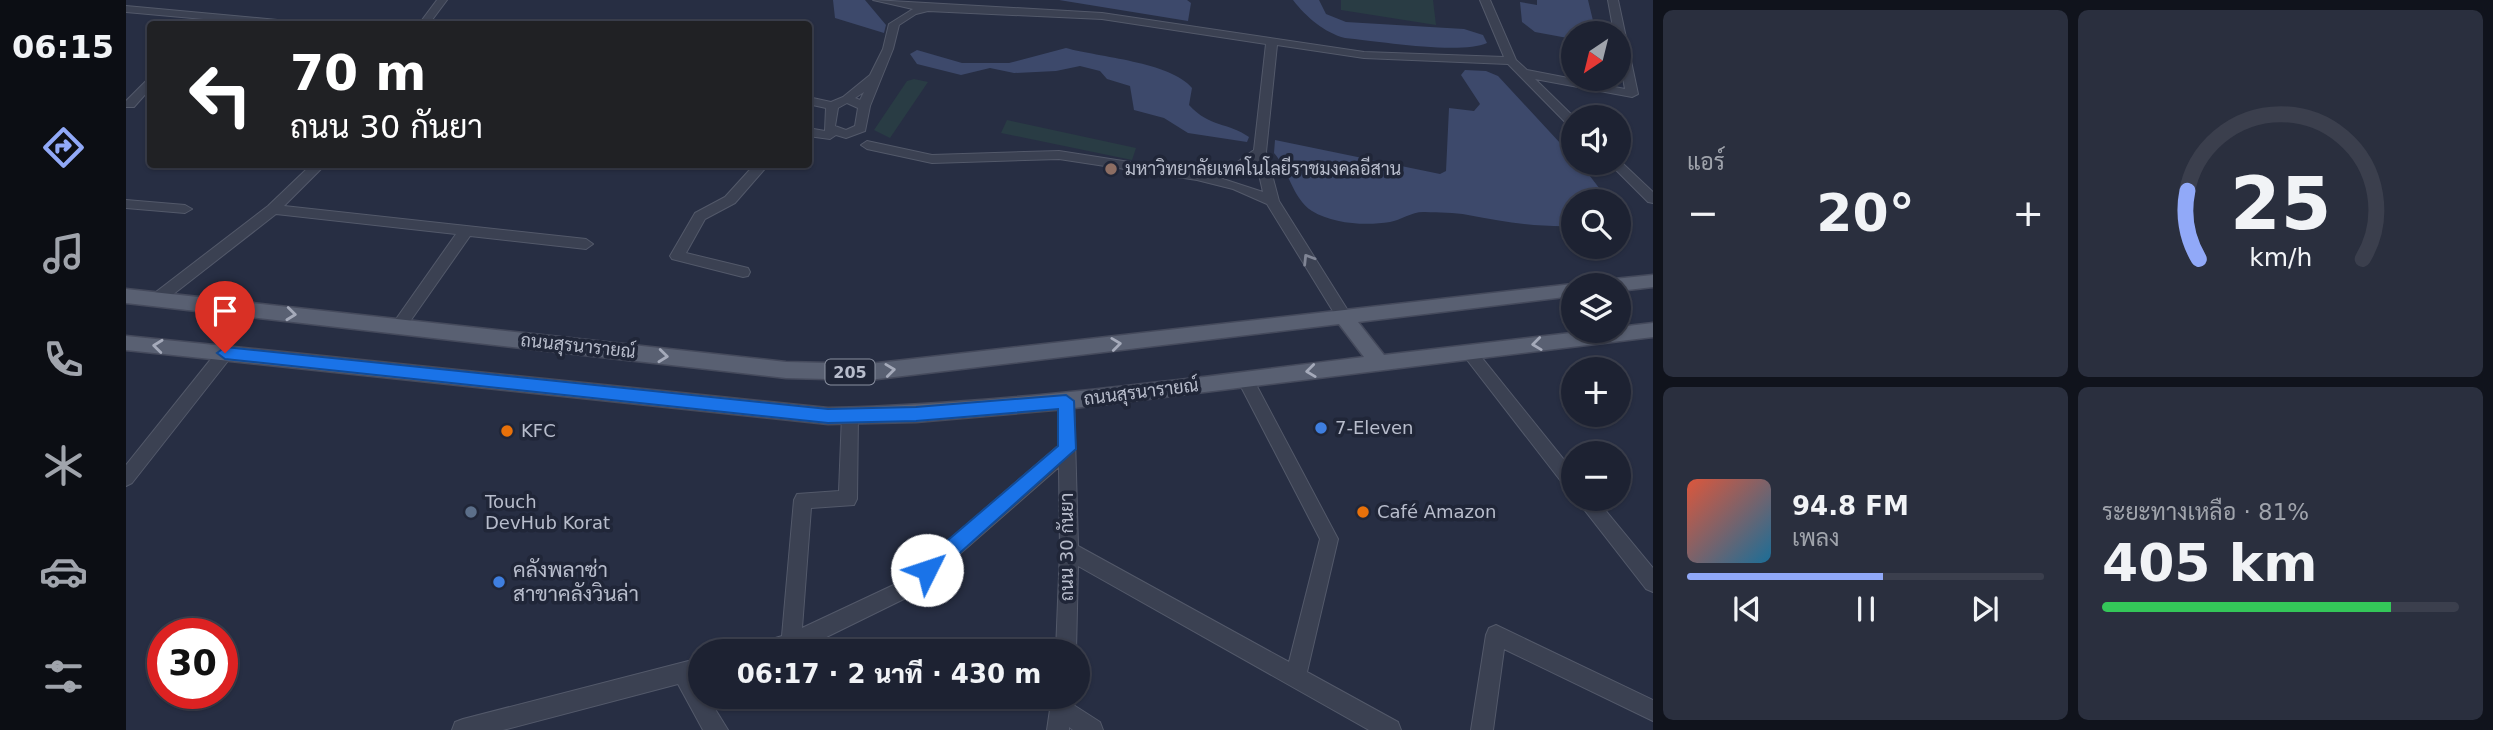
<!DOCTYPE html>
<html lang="th">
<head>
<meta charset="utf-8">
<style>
  :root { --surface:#1d2232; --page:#2a2f3e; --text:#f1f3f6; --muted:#a0a4ac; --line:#3b3f4d; --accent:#91a9f8 }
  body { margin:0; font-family:"DejaVu Sans",Sarabun,sans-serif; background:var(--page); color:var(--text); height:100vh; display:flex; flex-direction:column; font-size:26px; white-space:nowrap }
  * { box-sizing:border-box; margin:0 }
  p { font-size:23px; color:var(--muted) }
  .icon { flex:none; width:38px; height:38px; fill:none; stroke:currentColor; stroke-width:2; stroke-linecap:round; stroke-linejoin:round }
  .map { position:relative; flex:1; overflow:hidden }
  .sheet { display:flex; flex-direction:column; gap:10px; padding:10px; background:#10131c; width:840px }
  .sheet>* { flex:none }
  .banner { position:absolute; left:21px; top:21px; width:665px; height:147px; border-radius:7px; box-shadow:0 2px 5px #0004,0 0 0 2px var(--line); background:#202124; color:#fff; overflow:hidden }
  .needle { width:46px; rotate:215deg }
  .fabs { position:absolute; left:1435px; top:21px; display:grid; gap:14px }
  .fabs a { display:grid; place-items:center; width:70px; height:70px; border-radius:50%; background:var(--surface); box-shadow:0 2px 5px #0004,0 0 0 2px var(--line); font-size:35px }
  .speed { position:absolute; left:21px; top:618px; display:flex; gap:14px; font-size:35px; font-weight:700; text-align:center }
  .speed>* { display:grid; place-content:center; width:91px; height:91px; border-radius:50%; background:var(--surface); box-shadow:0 2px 5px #0004,0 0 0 2px var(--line); line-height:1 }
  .speed .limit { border:10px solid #d22; background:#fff; color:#111 }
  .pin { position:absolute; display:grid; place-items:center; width:60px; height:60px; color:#fff; margin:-72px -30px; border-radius:50% 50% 50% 0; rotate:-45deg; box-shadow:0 0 7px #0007 }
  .pin .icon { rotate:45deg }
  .me { position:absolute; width:77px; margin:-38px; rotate:49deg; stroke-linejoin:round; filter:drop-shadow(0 0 5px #0008) }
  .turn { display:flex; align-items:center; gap:24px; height:147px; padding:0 28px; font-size:32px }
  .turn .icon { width:91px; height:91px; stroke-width:2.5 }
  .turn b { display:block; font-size:49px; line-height:60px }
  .big { font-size:52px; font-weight:800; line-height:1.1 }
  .sheet .tile { flex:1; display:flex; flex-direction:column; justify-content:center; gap:10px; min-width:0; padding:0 24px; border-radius:10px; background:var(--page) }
  .sheet .dial { align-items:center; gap:0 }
  .dial svg { height:182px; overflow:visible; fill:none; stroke:var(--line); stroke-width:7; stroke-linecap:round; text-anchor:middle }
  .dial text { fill:var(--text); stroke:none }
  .song { display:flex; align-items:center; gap:21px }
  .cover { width:84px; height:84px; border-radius:10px; background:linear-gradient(135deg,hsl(10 70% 55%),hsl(200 70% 35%)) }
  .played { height:7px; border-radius:4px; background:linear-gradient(90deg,var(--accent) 55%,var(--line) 55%) }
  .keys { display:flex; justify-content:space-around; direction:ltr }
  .heat { display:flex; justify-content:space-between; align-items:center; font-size:38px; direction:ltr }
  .charge { height:10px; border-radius:5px; background:linear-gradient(90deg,#34c759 81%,var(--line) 0) }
  .sheet .tiles { flex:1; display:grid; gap:10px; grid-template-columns:repeat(2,1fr) }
  .trip { position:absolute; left:562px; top:639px; width:402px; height:70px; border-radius:35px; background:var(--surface); box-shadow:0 2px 5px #0004,0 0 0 2px var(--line); font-weight:800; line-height:70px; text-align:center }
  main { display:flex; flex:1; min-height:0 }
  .tab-bar { display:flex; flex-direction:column; width:126px; justify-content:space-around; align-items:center; background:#0c0e14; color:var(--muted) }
  .tab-bar .icon { width:49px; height:49px }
  .tab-bar .active { color:var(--accent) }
  .tab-bar b { font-size:32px; color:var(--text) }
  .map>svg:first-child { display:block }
</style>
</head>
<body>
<main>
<nav class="tab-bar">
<b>06:15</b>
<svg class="icon active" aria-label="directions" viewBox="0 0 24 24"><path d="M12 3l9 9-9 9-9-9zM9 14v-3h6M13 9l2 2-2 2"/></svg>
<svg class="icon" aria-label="music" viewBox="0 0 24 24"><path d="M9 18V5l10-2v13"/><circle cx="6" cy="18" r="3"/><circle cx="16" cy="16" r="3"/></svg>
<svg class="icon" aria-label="phone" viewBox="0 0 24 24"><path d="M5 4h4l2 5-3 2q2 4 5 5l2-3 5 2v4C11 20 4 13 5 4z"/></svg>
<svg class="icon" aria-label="climate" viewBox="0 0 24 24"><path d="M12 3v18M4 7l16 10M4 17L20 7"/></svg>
<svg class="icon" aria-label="car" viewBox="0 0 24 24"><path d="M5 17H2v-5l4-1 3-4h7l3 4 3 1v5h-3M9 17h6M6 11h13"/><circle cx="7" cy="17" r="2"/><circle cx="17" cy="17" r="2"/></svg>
<svg class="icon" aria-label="filters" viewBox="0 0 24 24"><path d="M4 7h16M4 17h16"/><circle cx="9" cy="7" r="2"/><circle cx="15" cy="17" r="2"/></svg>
</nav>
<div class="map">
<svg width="1527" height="730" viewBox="0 0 1527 730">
  <rect width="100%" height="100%" fill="#272e43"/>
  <!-- green -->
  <path fill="#293c44" d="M1215 0H1307L1310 25 1215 10Z
    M788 79 802 82 764 138 748 130 781 81Z
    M881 120 1010 148 1006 160 875 133Z"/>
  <!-- water -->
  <path fill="#3d496b" d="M707 0H739L760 25 758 33 709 18Z
    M933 0H1061L1065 3 1062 21Z
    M1167 0H1193L1200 14 1220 22 1338 29 1357 35 1361 43C1334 55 1251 41 1219 38 1199 33 1180 17 1167 0Z
    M1411 0H1462L1470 33H1447V39L1409 32 1396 22 1394 2 1411 5Z
    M940 48C972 57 1045 62 1066 88L1063 105C1084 128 1102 122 1123 137L1121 142 1062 133 1038 118 1008 110 1004 86 981 79 974 71 954 66 930 71 888 73 864 68 835 75 791 64 784 54 791 50 836 63H883Z
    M1339 70 1360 71 1372 76 1447 157V163H1454L1483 201H1447V226C1410 227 1378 222 1342 215 1328 212 1313 213 1299 212 1287 211 1275 220 1264 222 1240 226 1207 224 1186 211 1166 198 1163 170 1148 153L1149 140 1314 174 1320 171 1323 108 1348 111 1354 104 1335 75Z"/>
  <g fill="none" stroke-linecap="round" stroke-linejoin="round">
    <!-- minor casing -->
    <g stroke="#53596a" stroke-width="2">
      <path id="minor" d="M311 0H321L303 24H293Z
        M747 0 976 13 1238 52 1378 57 1354 0H1364L1390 60 1401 70 1499 89 1493 56V33H1488L1482 0H1492L1512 94 1506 97 1409 79 1448 117 1447 127 1443 126 1382 64 1238 58 1151 45 1140 152 1153 201 1226 317 1218 323 1213 321 1141 204 1107 189 1071 180 933 159 806 163 741 149 735 145 741 141 806 155 933 151 1074 173 1106 166 1128 150 1140 44 976 19 802 11 790 14 773 25 767 49 744 106 739 131 720 138 710 135 704 139 682 136V128L699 131 700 108 682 104V97L705 102 717 97 744 75 757 49 763 24 787 9ZM738 92 734 100 729 98ZM721 103 732 108 729 126 720 130 709 126 712 108ZM1130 161 1137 192 1091 177 1115 172Z
        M0 6 162 21 167 24H133L0 12Z
        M24 80V89L8 107H0V101L20 81Z
        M1493 160 1527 192V203L1522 202 1483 163H1493Z
        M186 164H200L158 206 460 239 467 244 460 249 344 236 278 330H268L265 326 268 322 330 234 150 214 36 303H26L24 299 26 295 142 206Z
        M629 164H643L609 203 579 219 560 253 622 268 624 272 622 276 617 277 546 259 544 256 569 213 599 197Z
        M0 200 59 205 66 209 59 213 0 208Z
        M1343 346 1348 348 1447 471V492L1441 489 1338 356 1335 352Z
        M99 347 105 349 107 353 105 357 6 483 0 486V465L93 349Z
        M1119 373 1125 375 1212 539 1181 672 1272 722 1275 730H1243L952 566 950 651H930L934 551 933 467 788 594 672 651H627L630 644 656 636 668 500 671 494 713 491 716 415 718 410 724 408 730 410 732 415 731 499 728 505 685 508 676 628 774 582 932 446V401L934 396H946L948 401 952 546 1163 662 1194 539 1111 379 1113 375Z
        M1450 499H1470L1527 568V592L1520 589Z
        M1370 625 1527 700V721L1378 649 1367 730H1345L1360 635 1363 628Z
        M574 658V678L571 679 574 696H581L602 730H577L552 684 377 730H326L329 722 337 719Z
        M926 696H946V704L974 722 977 730H947L943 727V730H921Z"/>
    </g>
    <!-- major casing -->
    <g stroke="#454a5c" stroke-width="3">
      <path id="major" d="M1527 275V287L1493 291V285H1479L1488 279Z
        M1447 284 1453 285H1447V296L1232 322 1258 355 1462 331H1493V327L1527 323V337L940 409 790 422 702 424 0 350V336L702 408C882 404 1060 379 1238 357L1213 324 743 380 660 378 0 303V289L660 362 743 364Z"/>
    </g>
    <!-- minor -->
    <use href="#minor" fill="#3b4152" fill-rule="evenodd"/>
    <!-- major -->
    <use href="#major" fill="#596072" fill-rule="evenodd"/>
  </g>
  <!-- one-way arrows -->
  <defs><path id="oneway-chevron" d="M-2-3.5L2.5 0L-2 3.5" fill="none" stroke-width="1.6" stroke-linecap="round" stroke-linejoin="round" transform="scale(1.75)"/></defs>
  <use stroke="#808595" href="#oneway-chevron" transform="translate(1182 259) rotate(-122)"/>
  <g stroke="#a5aaba">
    <use href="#oneway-chevron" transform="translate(165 314) rotate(6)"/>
    <use href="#oneway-chevron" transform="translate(990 344) rotate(-7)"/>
    <use href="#oneway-chevron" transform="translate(1411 344) rotate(173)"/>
    <use href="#oneway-chevron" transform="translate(32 346) rotate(-174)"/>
    <use href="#oneway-chevron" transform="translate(537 356) rotate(6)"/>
    <use href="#oneway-chevron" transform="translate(764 370) rotate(-7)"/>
    <use href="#oneway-chevron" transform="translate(1185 371) rotate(173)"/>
  </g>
  <!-- route -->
  <path fill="#1a73e8" stroke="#114b97" stroke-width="2" d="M99 347 702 409 790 407 940 395 948 401 950 449 808 576 801 579 794 576 792 570 794 564 932 446V409L790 421 702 423 99 359 91 353Z"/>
  <!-- markers -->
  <circle fill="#8d6e63" stroke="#202638" stroke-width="2.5" cx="985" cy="169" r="7"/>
  <g fill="#3f7fe0" stroke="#202638" stroke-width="2.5">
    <circle cx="1195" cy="428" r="7"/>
    <circle cx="373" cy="582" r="7"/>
  </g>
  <g fill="#e8710a" stroke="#202638" stroke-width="2.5">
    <circle cx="381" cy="431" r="7"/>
    <circle cx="1237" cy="512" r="7"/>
  </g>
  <circle fill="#5c6f8a" stroke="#202638" stroke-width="2.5" cx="345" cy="512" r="7"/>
  <g text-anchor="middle" stroke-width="7" stroke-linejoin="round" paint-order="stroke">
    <!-- shield labels -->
    <rect fill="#202638" stroke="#8a90a0" stroke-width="2" x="699.5" y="359.5" width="49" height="25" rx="5"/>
    <g font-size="16" font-weight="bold" fill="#b8bdcc">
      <text x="724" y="378">205</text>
    </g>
    <!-- poi labels -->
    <g font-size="18" fill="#b8bdcc" stroke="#202638" text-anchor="start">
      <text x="999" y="175">มหาวิทยาลัยเทคโนโลยีราชมงคลอีสาน</text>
      <text x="1209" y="434">7-Eleven</text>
      <text x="395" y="437">KFC</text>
      <text x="359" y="508">Touch<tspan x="359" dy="21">DevHub Korat</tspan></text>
      <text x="1251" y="518">Café Amazon</text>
    </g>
    <!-- street labels -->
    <g font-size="18" fill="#b8bdcc" stroke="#202638">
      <text transform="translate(452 346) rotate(6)" y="6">ถนนสุรนารายณ์</text>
      <text transform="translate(1015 392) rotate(-7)" y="6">ถนนสุรนารายณ์</text>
      <text transform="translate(941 547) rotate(-90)" y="6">ถนน 30 กันยา</text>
    </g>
    <!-- near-poi labels -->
    <g font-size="21" fill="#b8bdcc" stroke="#202638" text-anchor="start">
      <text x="387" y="577">คลังพลาซ่า<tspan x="387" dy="24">สาขาคลังวินล่า</tspan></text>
    </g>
  </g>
</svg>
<div class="fabs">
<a><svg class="needle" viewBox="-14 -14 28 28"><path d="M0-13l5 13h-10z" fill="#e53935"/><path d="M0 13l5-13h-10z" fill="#a0a4ac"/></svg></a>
<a><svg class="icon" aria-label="sound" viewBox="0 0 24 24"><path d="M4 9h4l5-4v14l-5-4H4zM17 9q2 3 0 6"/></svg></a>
<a><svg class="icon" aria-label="search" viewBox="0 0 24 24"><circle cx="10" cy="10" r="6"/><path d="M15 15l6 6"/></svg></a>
<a><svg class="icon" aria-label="layers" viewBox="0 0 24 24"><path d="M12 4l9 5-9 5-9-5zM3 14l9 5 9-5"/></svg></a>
<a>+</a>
<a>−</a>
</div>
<div class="speed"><div class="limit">30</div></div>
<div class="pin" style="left:99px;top:353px;background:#d93025"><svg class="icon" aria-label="arrive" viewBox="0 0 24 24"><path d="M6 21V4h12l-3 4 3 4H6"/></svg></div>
<svg class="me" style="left:801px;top:570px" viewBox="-20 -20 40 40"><circle r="19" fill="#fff"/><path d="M0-13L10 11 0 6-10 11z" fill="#1a73e8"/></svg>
<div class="trip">06:17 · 2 นาที · 430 m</div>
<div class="banner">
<div class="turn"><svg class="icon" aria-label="left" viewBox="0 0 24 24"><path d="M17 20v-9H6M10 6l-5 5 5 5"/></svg><div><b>70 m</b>ถนน 30 กันยา</div></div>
</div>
</div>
<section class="sheet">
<div class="tiles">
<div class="tile"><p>แอร์</p>
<div class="heat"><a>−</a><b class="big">20°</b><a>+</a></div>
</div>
<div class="tile dial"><svg viewBox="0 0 100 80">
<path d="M14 69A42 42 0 1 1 86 69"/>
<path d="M14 69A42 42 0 0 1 9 39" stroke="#91a9f8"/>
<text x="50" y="56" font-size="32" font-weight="700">25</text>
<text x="50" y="72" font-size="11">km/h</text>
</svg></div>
<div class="tile">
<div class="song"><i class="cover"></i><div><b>94.8 FM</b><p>เพลง</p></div></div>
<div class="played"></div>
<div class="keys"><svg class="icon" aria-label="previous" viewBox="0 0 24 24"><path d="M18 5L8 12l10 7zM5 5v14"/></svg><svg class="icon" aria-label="pause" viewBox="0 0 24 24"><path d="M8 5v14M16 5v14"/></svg><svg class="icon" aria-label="next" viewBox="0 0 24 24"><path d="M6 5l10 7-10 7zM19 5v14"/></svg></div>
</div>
<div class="tile"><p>ระยะทางเหลือ · 81%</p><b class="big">405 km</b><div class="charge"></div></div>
</div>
</section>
</main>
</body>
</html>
